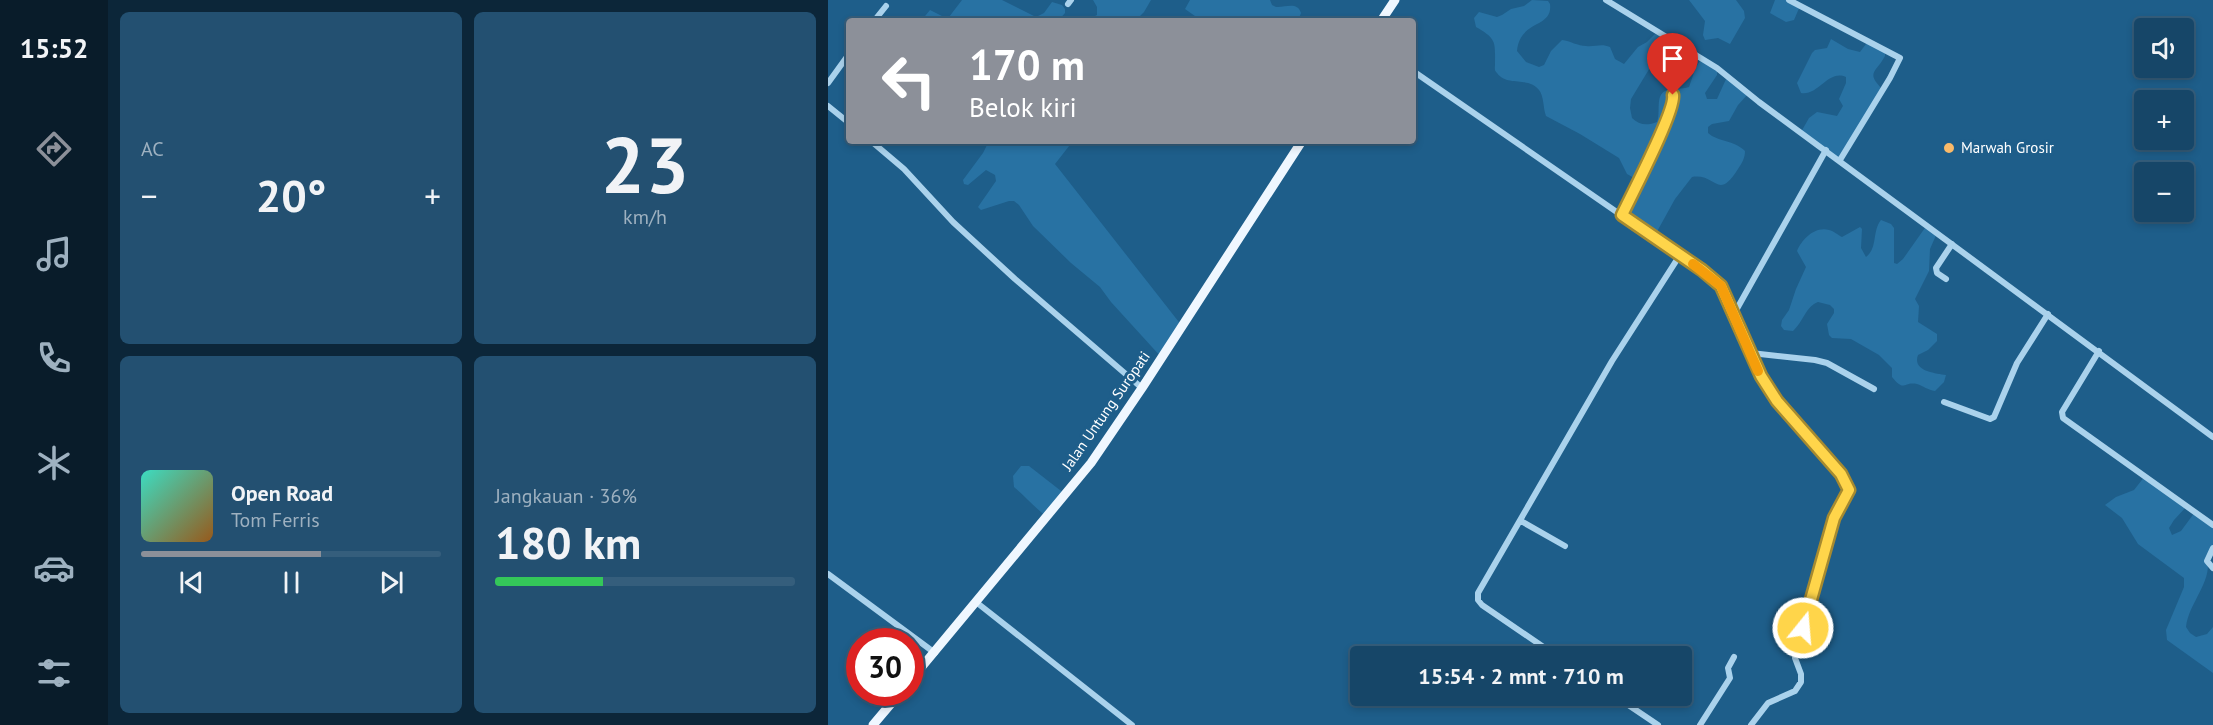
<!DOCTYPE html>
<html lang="id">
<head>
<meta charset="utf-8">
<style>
  :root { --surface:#164668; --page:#235071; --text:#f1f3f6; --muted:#9eb1c0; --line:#355e7c; --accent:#8c9099 }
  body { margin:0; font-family:"PT Sans",sans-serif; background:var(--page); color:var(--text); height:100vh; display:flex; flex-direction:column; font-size:22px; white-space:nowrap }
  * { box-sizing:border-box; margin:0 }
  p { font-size:20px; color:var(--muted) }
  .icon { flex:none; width:33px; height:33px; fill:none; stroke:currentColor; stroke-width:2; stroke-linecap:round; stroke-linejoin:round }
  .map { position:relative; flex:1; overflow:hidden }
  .panel { display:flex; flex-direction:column; gap:12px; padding:12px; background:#0c2639; width:720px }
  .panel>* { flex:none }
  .banner { position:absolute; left:18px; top:18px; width:570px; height:126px; border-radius:6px; box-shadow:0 3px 9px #0003,0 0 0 2px var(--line); background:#8c9099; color:#fff; overflow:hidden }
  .buttons { position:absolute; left:1306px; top:18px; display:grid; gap:12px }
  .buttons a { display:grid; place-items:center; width:60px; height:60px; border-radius:6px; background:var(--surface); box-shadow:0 3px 9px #0003,0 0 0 2px var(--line); font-size:30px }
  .speed { position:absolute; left:18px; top:628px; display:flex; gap:12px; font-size:30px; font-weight:700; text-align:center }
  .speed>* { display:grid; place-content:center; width:78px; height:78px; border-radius:50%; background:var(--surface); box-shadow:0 3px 9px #0003,0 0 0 2px var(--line); line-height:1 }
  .speed .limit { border:9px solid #d22; background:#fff; color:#111 }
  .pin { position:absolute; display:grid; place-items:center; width:51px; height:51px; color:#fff; margin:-62px -26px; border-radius:50% 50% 50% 0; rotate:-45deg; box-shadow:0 0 6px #0007 }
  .pin .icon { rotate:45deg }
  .me { position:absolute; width:66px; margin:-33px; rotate:17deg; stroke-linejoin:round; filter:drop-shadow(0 0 4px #0008) }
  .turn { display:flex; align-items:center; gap:21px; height:126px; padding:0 24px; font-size:27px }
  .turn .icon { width:78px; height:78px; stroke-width:2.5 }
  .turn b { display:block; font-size:42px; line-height:51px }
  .big { font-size:45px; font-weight:800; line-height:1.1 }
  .panel .tile { flex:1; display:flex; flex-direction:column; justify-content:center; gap:9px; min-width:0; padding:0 21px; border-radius:9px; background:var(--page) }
  .panel .dial { align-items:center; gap:0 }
  .dial b { font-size:78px; line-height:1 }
  .song { display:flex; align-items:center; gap:18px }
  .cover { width:72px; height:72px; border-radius:9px; background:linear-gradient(135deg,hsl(170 70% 55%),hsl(30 70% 35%)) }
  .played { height:6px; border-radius:3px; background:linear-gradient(90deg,var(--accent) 60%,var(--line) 60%) }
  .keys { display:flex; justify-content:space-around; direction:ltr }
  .heat { display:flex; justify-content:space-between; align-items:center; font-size:33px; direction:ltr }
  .charge { height:9px; border-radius:4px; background:linear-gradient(90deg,#34c759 36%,var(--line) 0) }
  .panel .tiles { flex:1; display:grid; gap:12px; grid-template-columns:repeat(2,1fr) }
  .trip { position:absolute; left:522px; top:646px; width:342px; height:60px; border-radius:6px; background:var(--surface); box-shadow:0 3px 9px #0003,0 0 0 2px var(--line); font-weight:800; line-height:60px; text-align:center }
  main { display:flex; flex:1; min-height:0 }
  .menu { display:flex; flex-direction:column; width:108px; justify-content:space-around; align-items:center; background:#091c2a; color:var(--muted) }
  .menu .icon { width:42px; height:42px }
  .menu .selected { color:var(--accent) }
  .menu b { font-size:27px; color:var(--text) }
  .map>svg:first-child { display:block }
</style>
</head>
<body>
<main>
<nav class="menu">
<b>15:52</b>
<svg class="icon selected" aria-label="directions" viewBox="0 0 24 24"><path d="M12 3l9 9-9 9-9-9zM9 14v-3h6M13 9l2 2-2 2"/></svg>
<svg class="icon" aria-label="music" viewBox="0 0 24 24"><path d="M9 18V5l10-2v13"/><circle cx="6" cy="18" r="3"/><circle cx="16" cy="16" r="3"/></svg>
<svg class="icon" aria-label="phone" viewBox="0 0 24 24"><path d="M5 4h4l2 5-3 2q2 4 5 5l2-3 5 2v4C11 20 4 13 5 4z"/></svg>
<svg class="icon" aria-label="climate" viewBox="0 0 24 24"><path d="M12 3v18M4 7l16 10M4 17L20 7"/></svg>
<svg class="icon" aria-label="car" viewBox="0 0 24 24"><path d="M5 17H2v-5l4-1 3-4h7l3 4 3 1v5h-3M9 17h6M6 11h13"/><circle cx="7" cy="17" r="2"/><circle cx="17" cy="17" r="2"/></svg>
<svg class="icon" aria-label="filters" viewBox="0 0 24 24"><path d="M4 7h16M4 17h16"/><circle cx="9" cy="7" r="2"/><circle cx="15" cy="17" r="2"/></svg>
</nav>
<section class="panel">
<div class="tiles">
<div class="tile"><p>AC</p>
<div class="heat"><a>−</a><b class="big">20°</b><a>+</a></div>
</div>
<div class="tile dial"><b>23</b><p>km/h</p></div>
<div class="tile">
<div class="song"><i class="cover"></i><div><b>Open Road</b><p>Tom Ferris</p></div></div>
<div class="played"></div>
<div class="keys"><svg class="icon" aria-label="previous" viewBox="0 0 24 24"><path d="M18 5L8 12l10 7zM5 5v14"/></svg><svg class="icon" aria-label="pause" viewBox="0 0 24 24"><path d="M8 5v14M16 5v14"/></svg><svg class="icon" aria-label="next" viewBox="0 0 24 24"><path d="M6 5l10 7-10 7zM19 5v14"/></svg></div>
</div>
<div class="tile"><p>Jangkauan · 36%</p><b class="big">180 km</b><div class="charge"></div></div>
</div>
</section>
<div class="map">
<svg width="1385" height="725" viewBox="0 0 1385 725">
  <rect width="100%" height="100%" fill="#1e5e8a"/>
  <!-- green -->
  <path fill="#2872a3" d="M134 0H174L208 17 216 13 224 2 234 5 237 9V13L230 21H93L102 10 116 17H121Z
    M265 0H323L316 12 307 21H257L269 15V7Z
    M362 0H442L444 5 448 7C457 8 469 1 473 13L470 21H374L357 9Z
    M704 0 720 1 722 4C725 29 692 19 689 51L698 62 711 67 716 65 723 51 734 40C742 41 750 46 758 46 768 47 773 43 782 47L787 59 796 64 810 47 819 42 827 34 840 38 803 99 802 108 804 118C811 125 819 126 829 122 833 113 827 96 837 91 845 87 854 90 861 87L868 67 874 58 889 68V75L877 93 879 99H889L899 77 920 94 910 105 901 121 884 124 880 127V133C890 142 906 140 917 151 917 158 914 163 910 169 889 202 889 173 864 177L847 199 826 237 794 215 808 179 799 174 791 158 752 134 718 116C715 108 716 96 711 90 700 76 679 87 669 73 666 70 667 69 667 64 667 42 669 39 648 27L646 18 651 12 669 17 674 15 683 9 696 6Z
    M861 0H908L916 11 917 18 902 44 890 38 877 40 875 35 877 21Z
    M947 0H961L972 6 966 20 958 22 942 13Z
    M1003 39 1020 49 1032 52 1041 40 1057 48V56C1048 73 1037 72 1055 90L1012 160 973 132 981 118 989 112 1009 116 1015 106 1011 99 1018 83V77C1000 69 991 96 973 93L969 83 984 53 987 50 999 48Z
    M161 141H245L227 164 354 326 334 358 283 302 272 287 243 263 205 226 191 205 186 201H181L153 210 150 207 168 181 167 175 158 170 140 185 136 184 135 180 155 153Z
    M1053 220 1063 224 1066 228V263L1069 264 1075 259 1099 225 1109 233 1102 249 1101 271 1087 299 1091 306 1090 322 1109 334V341L1100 350 1090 355C1084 371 1107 373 1118 375L1116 382 1107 391C1100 390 1095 386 1089 384 1075 381 1077 393 1064 377V368L1051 355 1023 339 1004 338 1001 335 999 324 1006 313V309L1002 305 990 302C977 307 976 321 965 331L956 330 953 326 954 320 961 310 968 289 978 267 969 251C974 239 987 226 1001 230 1006 231 1010 235 1014 237L1032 227 1034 229 1033 248 1038 257C1050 248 1044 231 1053 220Z
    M193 466H201L237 494 219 517C207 508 198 497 186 487L185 476Z
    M1317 476 1359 506 1346 520 1341 528 1344 535 1353 531 1367 512 1385 525V548L1379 557C1385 582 1361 602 1358 627L1362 633 1368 637 1379 634 1385 627V673L1339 640 1338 630 1356 587V578L1310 544 1294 518 1277 505 1288 497 1306 490Z"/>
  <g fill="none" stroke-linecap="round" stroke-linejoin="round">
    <!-- street -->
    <path stroke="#aad2ec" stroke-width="6" d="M778 0 889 68 931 102 1385 437
      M961 0 1072 58 1062 78 1012 160
      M240 4 243 0
      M46 21 58 6
      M585 71 887 280C910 306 915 345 932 375 953 412 986 442 1013 474L1021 490 1006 518 969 646 967 658 973 674V682L967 691 940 703 923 725
      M0 83 21 54
      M0 106 21 123
      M43 141 76 169 125 222 187 279 314 388
      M794 215 845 105C847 97 843 93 843 86 843 74 854 59 859 48
      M1118 279 1109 273 1108 268 1124 244
      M906 314 998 150
      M1271 351 1234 412 1235 418 1385 525
      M923 353 987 360 999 363 1046 389
      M1116 402 1162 419 1166 417 1189 363 1220 314
      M693 521 737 546
      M1385 548 1379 561 1385 568
      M0 574 107 653
      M148 602 304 725
      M730 657 654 605 650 600V593L784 361 852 255
      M787 696 830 725
      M872 725 902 678 900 668 906 657"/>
    <!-- primary -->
    <path stroke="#eff7ff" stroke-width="9" d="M553 21 567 0
      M82 681 263 463 314 388 474 141
      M45 725 72 693"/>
  </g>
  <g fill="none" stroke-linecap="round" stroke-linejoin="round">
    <!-- route casing -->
    <g stroke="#a68a30" stroke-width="15">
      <path id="route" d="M845 95C848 110 803 196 794 215L874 270 893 286 933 376 949 401 1013 474 1021 490 1006 518 975 628"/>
    </g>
    <!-- route -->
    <use href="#route" stroke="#ffd54a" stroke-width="10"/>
    <!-- slow -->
    <path stroke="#f59e0b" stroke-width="10" d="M865 264 893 286 930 371"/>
  </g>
  <!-- markers -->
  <circle fill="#faba69" stroke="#1e5e8a" stroke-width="2" cx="1121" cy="148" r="6"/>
  <g text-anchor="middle" stroke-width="6" stroke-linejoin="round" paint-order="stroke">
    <!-- poi labels -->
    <g font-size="15" fill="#fff" stroke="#1e5e8a" text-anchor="start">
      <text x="1133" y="153">Marwah Grosir</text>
    </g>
    <!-- street labels -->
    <g font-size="15" fill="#fff" stroke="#1e5e8a">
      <text transform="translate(278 411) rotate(-55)" y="5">Jalan Untung Suropati</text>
    </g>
  </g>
</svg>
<div class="buttons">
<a><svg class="icon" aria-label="sound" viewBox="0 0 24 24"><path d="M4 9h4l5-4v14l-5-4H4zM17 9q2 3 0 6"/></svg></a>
<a>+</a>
<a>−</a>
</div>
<div class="speed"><div class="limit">30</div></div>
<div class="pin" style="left:845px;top:95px;background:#d93025"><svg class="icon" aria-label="arrive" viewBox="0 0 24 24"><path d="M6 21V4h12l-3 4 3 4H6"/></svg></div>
<svg class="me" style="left:975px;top:628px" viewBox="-20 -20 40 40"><circle r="17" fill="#ffd54a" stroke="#fff" stroke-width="3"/><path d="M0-11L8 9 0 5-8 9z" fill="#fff"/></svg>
<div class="trip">15:54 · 2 mnt · 710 m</div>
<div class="banner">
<div class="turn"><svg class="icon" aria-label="left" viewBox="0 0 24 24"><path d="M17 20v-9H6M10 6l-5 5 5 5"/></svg><div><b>170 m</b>Belok kiri</div></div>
</div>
</div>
</main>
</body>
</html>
